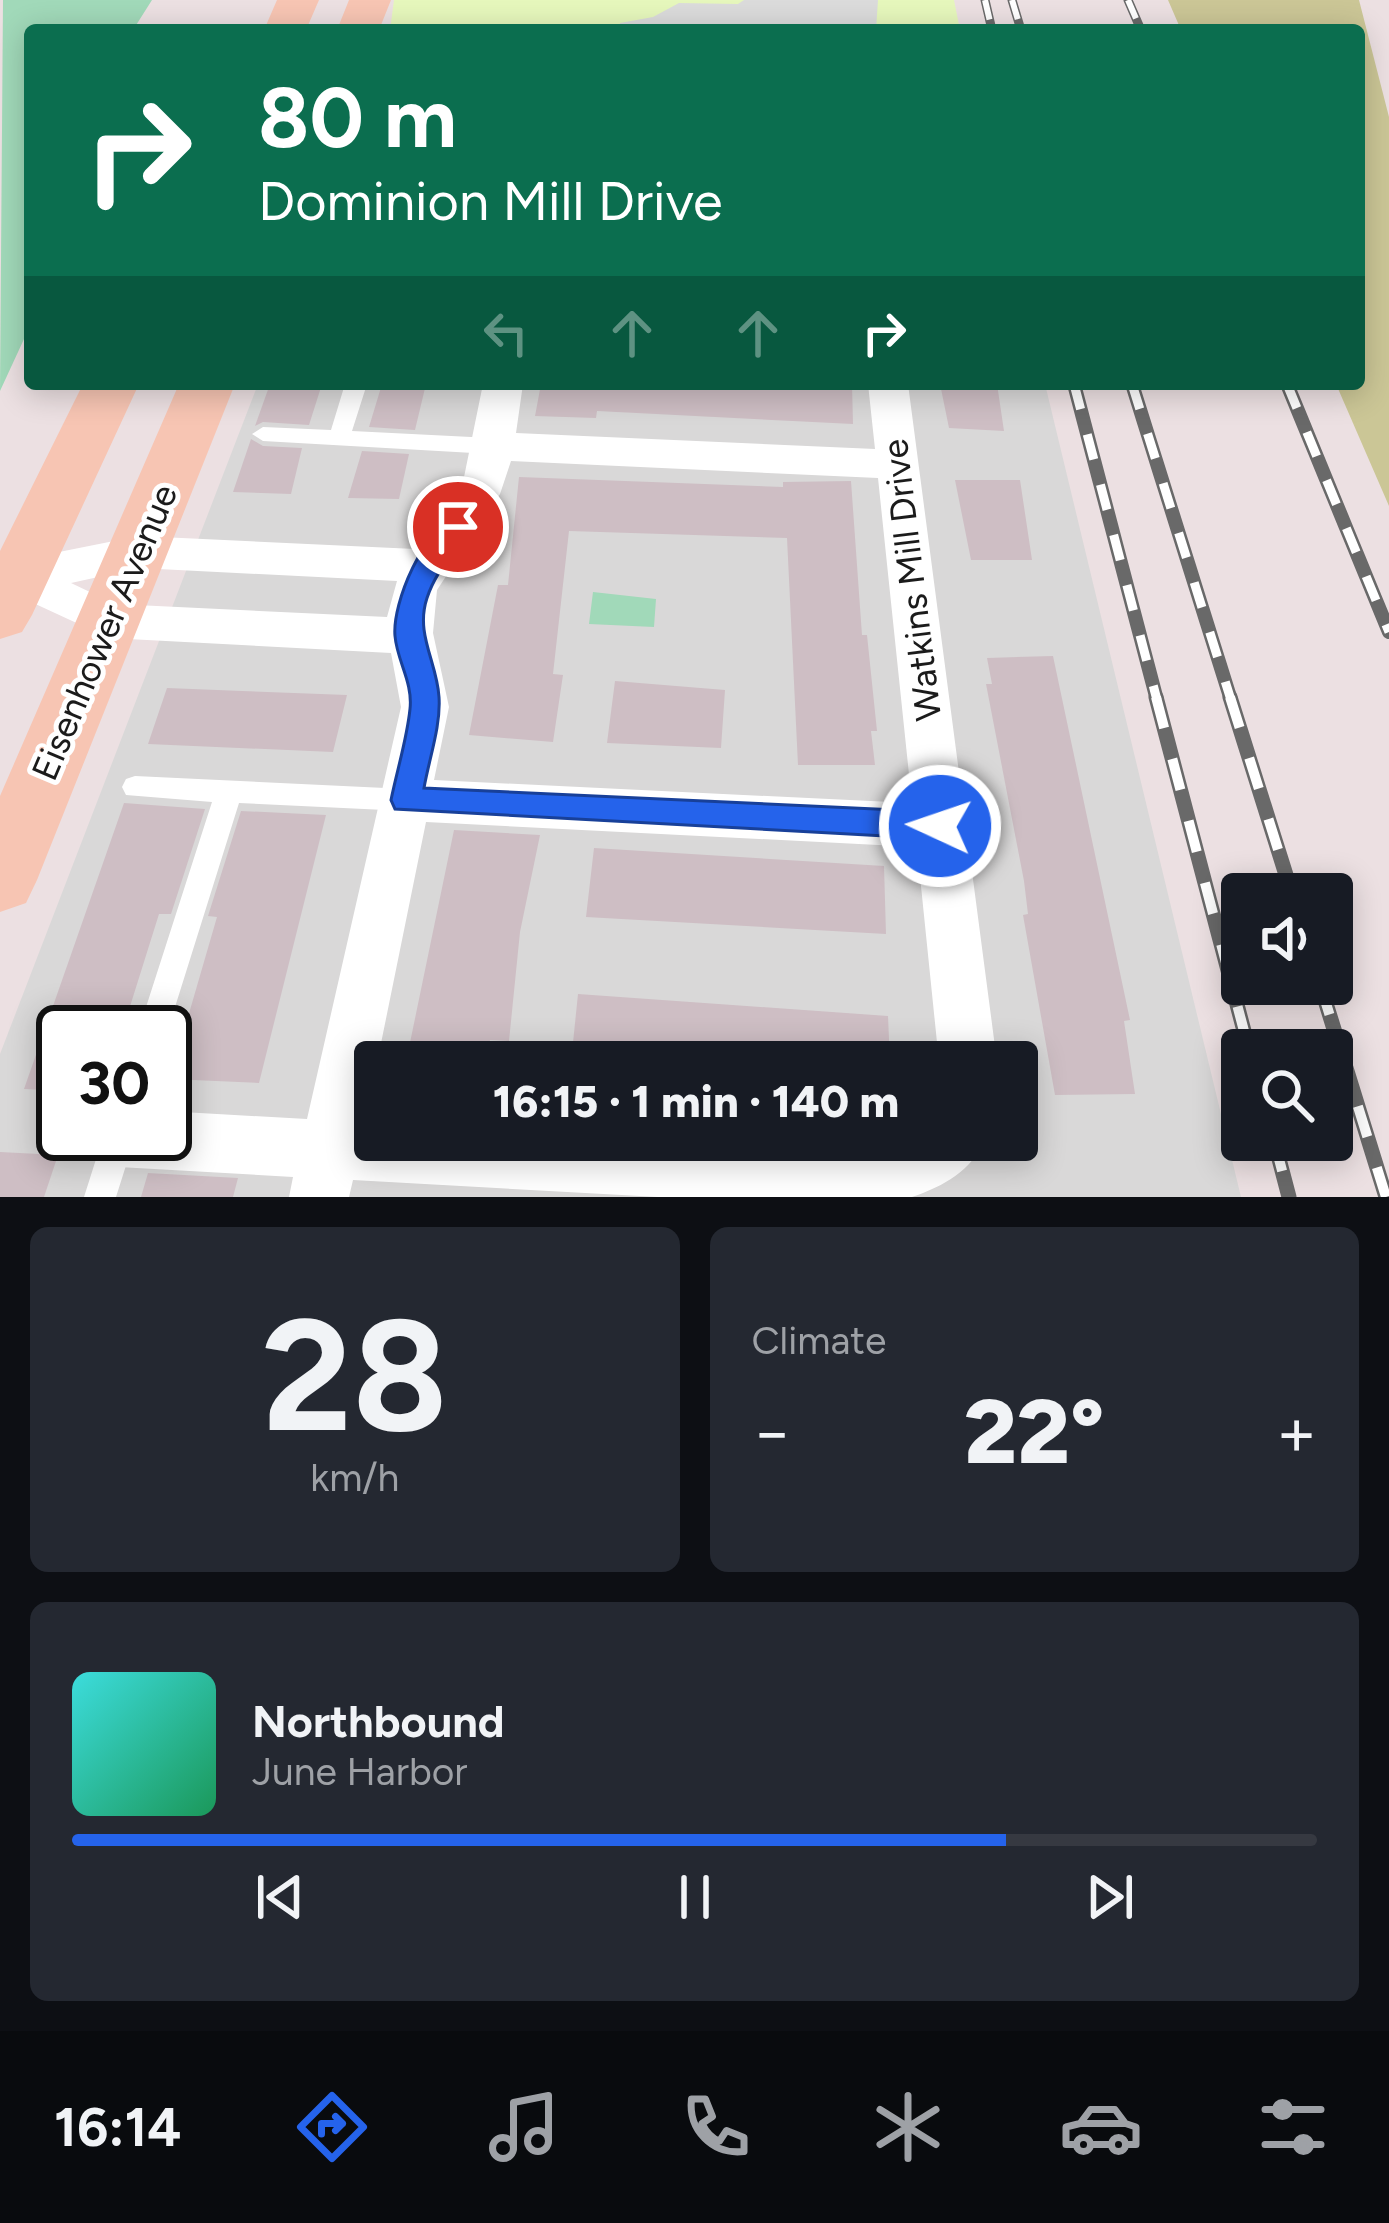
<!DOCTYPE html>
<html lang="en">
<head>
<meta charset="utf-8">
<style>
  :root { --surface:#171b24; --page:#242831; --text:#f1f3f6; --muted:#9ea1a6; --line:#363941; --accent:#2563eb }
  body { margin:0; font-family:Figtree,sans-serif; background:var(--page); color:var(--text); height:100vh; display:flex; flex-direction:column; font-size:45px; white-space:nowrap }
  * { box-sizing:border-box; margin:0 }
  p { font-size:39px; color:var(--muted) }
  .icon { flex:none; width:66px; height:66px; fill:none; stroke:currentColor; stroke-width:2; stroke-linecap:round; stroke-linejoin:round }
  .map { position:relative; height:1197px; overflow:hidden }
  .drawer { display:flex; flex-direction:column; gap:30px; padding:30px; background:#0d0f14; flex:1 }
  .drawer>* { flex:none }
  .hud { position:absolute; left:24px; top:24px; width:1341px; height:366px; border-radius:12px; box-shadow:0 6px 30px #0003; background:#0b6e4f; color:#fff; overflow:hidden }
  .fabs { position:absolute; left:1221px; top:873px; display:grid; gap:24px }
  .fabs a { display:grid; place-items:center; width:132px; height:132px; border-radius:12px; background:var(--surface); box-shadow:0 6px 30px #0003; font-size:60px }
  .speed { position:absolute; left:36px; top:1005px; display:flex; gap:24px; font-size:60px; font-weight:700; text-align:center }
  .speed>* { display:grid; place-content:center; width:156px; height:156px; border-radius:50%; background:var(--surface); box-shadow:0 6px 30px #0003; line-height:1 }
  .speed .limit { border:6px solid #111; border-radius:18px; background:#fff; color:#111 }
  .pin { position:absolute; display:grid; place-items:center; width:102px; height:102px; color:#fff; margin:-51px; border:6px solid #fff; border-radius:50%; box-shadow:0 3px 12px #0007 }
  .me { position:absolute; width:132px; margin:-66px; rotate:273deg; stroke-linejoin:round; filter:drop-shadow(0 0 9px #0008) }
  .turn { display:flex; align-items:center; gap:42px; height:252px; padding:0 36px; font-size:54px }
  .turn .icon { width:156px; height:156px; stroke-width:2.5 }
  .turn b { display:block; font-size:84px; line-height:102px }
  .lanes { display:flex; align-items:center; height:114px; padding:0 36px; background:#0003; justify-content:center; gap:60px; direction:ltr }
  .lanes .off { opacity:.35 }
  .big { font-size:90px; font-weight:800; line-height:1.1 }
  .drawer .card { flex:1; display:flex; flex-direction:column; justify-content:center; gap:18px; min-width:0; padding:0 42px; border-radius:18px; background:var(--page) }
  .drawer .dial { align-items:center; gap:0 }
  .dial b { font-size:156px; line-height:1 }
  .song { display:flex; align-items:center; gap:36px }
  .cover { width:144px; height:144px; border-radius:18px; background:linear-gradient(135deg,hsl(180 70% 55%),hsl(150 70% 35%)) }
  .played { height:12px; border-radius:6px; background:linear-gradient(90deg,var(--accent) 75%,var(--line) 75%) }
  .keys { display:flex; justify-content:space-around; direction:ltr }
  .heat { display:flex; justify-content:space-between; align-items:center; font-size:66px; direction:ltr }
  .drawer .tiles { flex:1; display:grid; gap:30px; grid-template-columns:1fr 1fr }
  .card:last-child { grid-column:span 2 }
  .trip { position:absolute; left:354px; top:1041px; width:684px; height:120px; border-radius:12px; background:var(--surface); box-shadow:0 6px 30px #0003; font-weight:800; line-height:120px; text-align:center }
  .tab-bar { display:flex; height:192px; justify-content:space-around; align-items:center; background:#090b0e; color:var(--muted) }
  .tab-bar .icon { width:84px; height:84px }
  .tab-bar .active { color:var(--accent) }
  .tab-bar b { font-size:54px; color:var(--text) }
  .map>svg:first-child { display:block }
</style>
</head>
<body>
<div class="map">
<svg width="1389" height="1197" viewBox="0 0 1389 1197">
  <rect width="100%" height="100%" fill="#ece0e2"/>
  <!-- residential -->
  <path fill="#d9d8d8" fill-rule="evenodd" d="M258 384H1045L1241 1197H0V1054ZM63 1032H165V1134H63ZM375 1062H1017V1140H375Z"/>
  <!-- forest -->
  <path fill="#cbc696" d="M1168 0H1359L1389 117V506L1336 384H1359V30H1181Z"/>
  <!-- park -->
  <path fill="#e6f7bc" d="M394 0H954L960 30H390Z"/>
  <!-- parking -->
  <path fill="#dbdbdb" d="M744 0H878L876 30H619L620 23 653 17 679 3 738 4Z"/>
  <!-- water -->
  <path fill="#a1d9b9" d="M3 0H152L133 30H30V326L0 391Z
    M593 592 656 599 654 627 589 624Z"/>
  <!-- building -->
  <path fill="#cebec4" d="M270 384H322L309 425 263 422 255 426Z
    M382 384H426L415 430 369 427Z
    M541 384H852L853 424 597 411 596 418 535 416Z
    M940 384H997L1004 431 949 428Z
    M251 439 263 446 302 448 291 494 233 492Z
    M362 451 409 454 399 499 348 498Z
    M519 477 783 487V482L851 481 862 635H867L877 731H871L875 765H798L787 538 569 531 553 674 563 675 553 742 469 735 498 585H508Z
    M955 480H1020L1032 560H971Z
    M1053 656 1130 1020 1124 1021 1135 1094 1055 1095 1023 915 1028 914 1024 881 986 684H992L987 658Z
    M615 681 725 690 721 748 607 743Z
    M167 688 242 691 347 695 333 752 148 744Z
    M124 803 205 809 171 914H159L122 1032H63V1091L24 1089Z
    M241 811 326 815 259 1083 170 1079 217 917 208 916Z
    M454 830 540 835 520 932 509 1041 490 1040 487 1062H406Z
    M594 848 884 866 886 934 586 917Z
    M578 994 888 1016 890 1062H571Z
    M0 1152 58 1155 44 1197H0Z
    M148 1173 238 1178 233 1197H141Z"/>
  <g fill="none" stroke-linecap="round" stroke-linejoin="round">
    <!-- lane -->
    <path fill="#fff" fill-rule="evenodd" d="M285 25H460L468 30H277Z
      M345 384H367L352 431 491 438 502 446 491 454 263 441 252 434 263 427 331 430Z
      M135 776 406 789 415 792 419 800 415 808 406 811 239 803 165 1039V1032H138L212 802 126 795 122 787 126 779Z
      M104 1134H136L116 1197H84Z"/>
    <!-- street -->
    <path fill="#fff" fill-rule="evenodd" d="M483 384H523L516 433 875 449 868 384H908L997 1062H939L917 847 426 822 365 1122H375V1140H710L878 1149 904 1140H985C971 1171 944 1186 912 1197H658L353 1180 349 1197H289L293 1177 119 1167 98 1159 91 1134H165V1111L307 1119 401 707 391 653 109 638 3 589 0 571 19 560 139 536 415 549 463 482ZM511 461 878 478 912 803 434 780 449 707 433 633 437 590 500 494ZM139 568 397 581 387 617 115 604 71 583Z"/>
    <!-- secondary -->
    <path fill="#f7c5b3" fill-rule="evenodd" d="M277 0H319L306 30H264Z
      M349 0H391L379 30H337Z
      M83 384H139L32 615 22 632 0 639V551Z
      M179 384H235L37 880 26 903 0 912V796Z"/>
    <!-- rail-far2 casing -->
    <g stroke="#696969" stroke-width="9">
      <path id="rail-far2" d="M985 0 992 30
        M1012 0 1021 30
        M1128 0 1141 30"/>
    </g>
    <!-- rail-far1 casing -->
    <g stroke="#696969" stroke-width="14">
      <path id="rail-far1" d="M1074 384 1157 700
        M1132 384 1231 700
        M1287 384 1389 632"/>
    </g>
    <!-- rail casing -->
    <g stroke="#696969" stroke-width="15">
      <path id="rail" d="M1156 697 1249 1050
        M1230 697 1292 894
        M1320 984 1386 1197
        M1274 1140 1289 1197"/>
    </g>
    <!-- rail-far2 -->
    <use href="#rail-far2" stroke="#fff" stroke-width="6" stroke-dasharray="20" stroke-linecap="butt"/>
    <!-- rail-far1 -->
    <use href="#rail-far1" stroke="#fff" stroke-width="9" stroke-dasharray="26" stroke-linecap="butt"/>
    <!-- rail -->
    <use href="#rail" stroke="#fff" stroke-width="10" stroke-dasharray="32" stroke-linecap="butt"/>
  </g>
  <!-- route -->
  <path fill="#2563eb" stroke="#184099" stroke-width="3" d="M458 517 471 527C456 551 436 570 427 598 415 634 437 662 439 697 441 726 429 759 424 788L940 812 951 816 956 826 951 835 940 839 395 809 391 800C397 770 407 739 410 709 413 682 397 661 395 636 392 603 424 527 458 517Z"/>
  <g text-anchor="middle" stroke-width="10" stroke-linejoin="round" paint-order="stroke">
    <!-- street labels -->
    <g font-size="36" fill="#1b1b1b" stroke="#fff">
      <text transform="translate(911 580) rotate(-97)" y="13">Watkins Mill Drive</text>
      <text transform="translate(104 632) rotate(-67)" y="13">Eisenhower Avenue</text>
    </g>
  </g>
</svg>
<div class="fabs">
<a><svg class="icon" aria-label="sound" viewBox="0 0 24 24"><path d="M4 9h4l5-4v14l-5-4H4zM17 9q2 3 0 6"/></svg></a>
<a><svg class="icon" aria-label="search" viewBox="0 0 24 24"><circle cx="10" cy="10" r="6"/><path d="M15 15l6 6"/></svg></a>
</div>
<div class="speed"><div class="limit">30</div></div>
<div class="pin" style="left:458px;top:527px;background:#d93025"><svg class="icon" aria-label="arrive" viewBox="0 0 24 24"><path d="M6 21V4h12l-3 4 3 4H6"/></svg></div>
<svg class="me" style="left:940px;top:826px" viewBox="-20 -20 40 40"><circle r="17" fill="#2563eb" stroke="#fff" stroke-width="3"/><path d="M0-11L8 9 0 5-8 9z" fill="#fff"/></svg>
<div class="trip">16:15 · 1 min · 140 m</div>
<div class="hud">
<div class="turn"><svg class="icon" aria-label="right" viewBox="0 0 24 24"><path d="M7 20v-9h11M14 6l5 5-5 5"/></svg><div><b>80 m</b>Dominion Mill Drive</div></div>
<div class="lanes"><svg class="icon off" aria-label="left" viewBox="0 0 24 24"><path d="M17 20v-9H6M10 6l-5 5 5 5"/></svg><svg class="icon off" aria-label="ahead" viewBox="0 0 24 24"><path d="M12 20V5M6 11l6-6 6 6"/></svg><svg class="icon off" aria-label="ahead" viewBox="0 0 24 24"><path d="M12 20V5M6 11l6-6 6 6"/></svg><svg class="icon" aria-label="right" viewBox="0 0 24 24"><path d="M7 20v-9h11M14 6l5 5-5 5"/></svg></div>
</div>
</div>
<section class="drawer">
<div class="tiles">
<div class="card dial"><b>28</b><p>km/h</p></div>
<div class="card"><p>Climate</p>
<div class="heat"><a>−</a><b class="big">22°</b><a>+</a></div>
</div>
<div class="card">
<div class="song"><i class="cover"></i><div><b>Northbound</b><p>June Harbor</p></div></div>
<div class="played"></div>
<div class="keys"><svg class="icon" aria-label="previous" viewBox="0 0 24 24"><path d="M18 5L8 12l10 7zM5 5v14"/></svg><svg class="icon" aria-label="pause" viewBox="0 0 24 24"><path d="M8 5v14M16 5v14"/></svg><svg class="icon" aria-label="next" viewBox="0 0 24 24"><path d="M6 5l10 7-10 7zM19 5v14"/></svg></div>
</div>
</div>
</section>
<nav class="tab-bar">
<b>16:14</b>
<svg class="icon active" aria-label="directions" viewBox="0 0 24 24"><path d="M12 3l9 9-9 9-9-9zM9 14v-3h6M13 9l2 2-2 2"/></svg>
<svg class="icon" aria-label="music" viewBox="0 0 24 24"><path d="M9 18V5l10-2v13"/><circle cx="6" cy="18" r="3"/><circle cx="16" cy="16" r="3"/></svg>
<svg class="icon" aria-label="phone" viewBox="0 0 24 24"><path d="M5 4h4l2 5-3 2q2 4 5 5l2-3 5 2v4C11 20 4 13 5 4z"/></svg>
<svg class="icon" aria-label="climate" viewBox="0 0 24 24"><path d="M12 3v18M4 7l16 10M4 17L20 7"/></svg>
<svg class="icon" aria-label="car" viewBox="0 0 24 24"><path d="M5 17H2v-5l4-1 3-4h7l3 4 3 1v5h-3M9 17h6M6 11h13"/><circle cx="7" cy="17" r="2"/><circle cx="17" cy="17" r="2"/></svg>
<svg class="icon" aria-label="filters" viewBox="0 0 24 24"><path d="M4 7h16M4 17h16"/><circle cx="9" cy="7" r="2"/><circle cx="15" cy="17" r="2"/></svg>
</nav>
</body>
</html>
